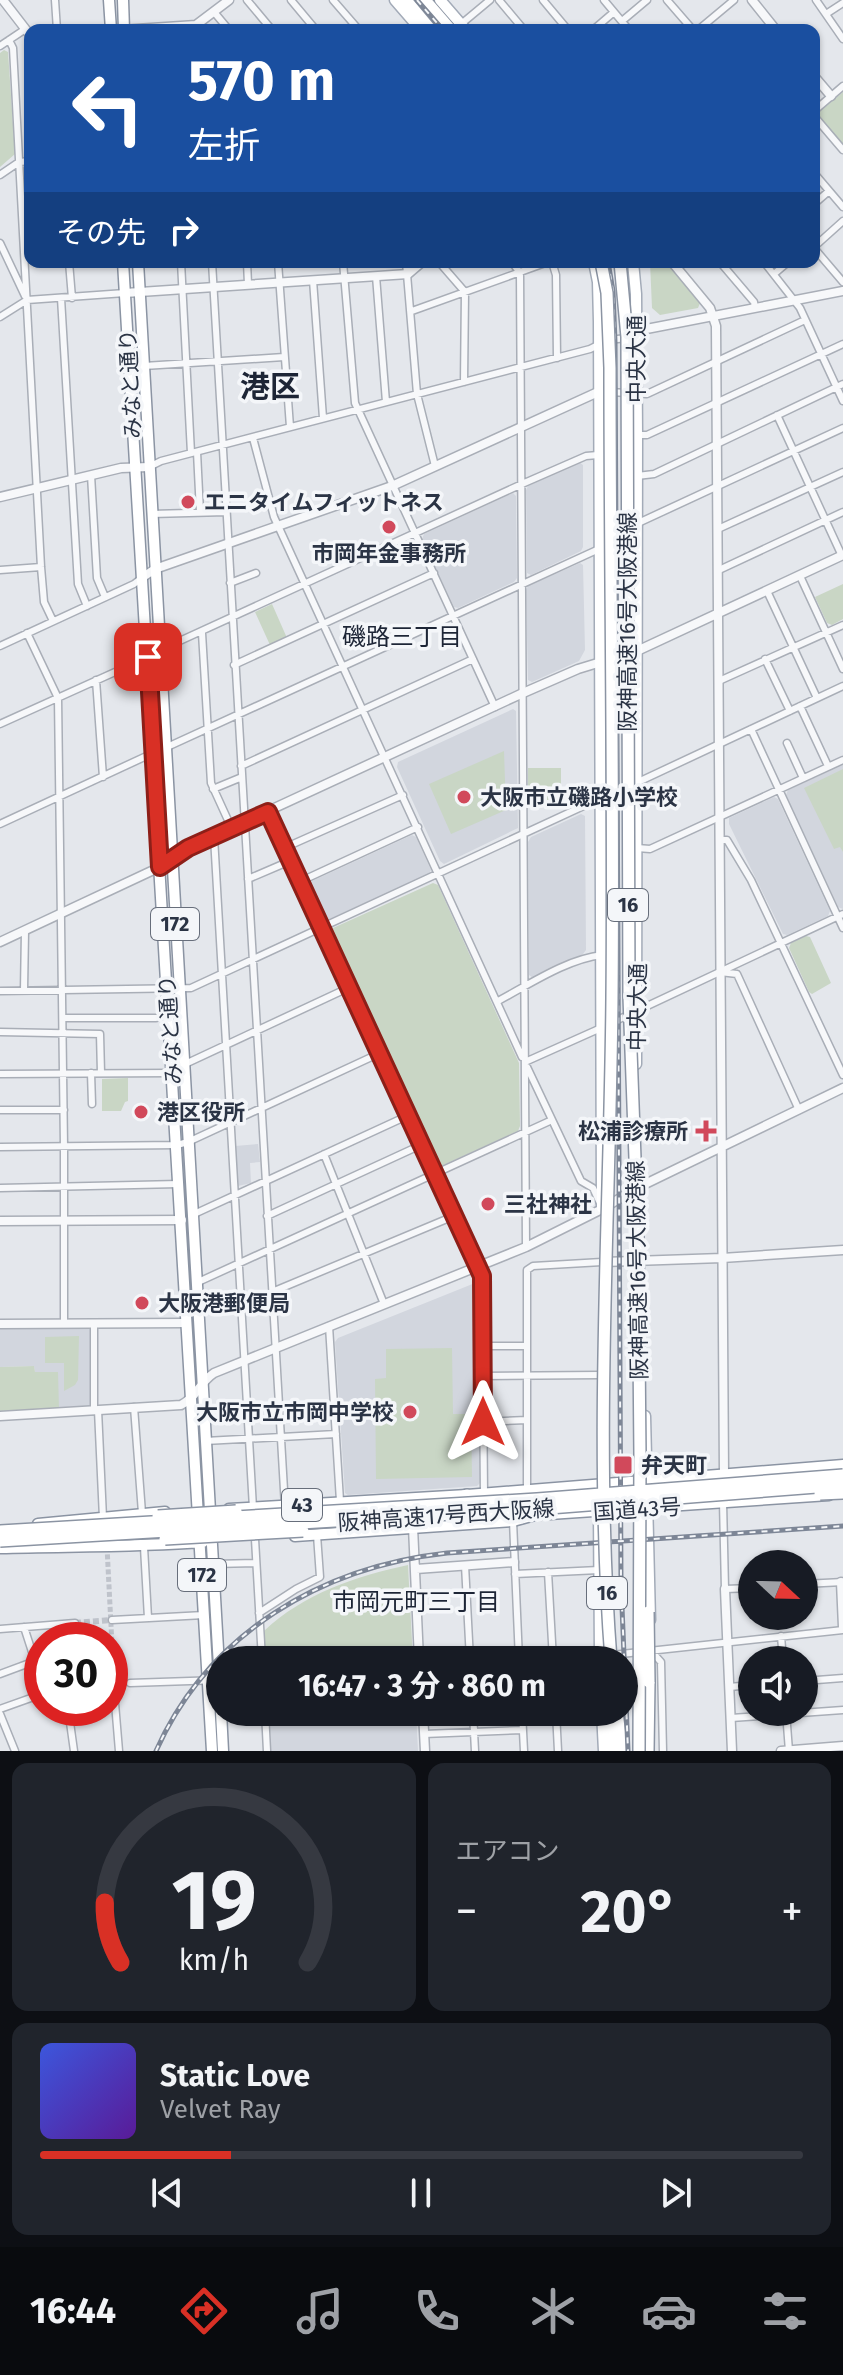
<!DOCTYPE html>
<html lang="ja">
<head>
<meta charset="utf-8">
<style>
  :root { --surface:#171b24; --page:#20242c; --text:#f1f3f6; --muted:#9ea1a6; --line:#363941; --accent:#d93025 }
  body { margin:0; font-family:"Fira Sans","Noto Sans JP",sans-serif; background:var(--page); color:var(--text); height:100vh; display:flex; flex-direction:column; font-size:30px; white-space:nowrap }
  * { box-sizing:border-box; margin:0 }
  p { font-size:26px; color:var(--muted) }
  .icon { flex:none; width:44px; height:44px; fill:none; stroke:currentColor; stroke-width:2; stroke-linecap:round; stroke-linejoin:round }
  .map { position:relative; height:1751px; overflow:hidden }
  .side { display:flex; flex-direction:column; gap:12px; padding:12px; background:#0d0f14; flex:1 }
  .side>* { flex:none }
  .guide { position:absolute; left:24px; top:24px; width:796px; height:244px; border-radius:16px; box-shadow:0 2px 6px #0004; background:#1a4fa0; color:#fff; overflow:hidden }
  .needle { width:52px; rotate:112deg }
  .tools { position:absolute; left:738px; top:1550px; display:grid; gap:16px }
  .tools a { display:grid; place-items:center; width:80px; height:80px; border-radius:50%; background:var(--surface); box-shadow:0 2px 6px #0004; font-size:40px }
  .speed { position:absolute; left:24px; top:1622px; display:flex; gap:16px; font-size:40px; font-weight:700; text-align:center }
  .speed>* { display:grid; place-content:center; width:104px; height:104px; border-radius:50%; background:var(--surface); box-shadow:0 2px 6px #0004; line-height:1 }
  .speed .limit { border:12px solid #d22; background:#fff; color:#111 }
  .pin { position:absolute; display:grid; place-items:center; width:68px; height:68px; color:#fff; margin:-34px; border-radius:16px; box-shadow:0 4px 12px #0006 }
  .me { position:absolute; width:88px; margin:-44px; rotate:0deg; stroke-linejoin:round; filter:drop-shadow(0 0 6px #0008) }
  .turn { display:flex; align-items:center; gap:28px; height:168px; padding:0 32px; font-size:36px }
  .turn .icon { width:104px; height:104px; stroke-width:2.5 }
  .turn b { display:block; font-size:56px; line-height:68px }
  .then { display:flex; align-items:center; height:76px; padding:0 32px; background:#0003; gap:16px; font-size:30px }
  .big { font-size:60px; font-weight:700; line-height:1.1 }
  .side .widget { flex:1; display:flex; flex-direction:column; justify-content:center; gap:12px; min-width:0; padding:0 28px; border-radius:16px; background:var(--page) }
  .side .dial { align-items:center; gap:0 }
  .dial svg { height:208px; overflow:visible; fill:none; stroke:var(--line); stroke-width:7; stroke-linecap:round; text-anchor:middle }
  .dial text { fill:var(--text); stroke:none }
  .song { display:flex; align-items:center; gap:24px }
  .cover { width:96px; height:96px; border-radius:12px; background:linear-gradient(135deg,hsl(230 70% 55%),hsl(270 70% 35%)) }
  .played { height:8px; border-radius:4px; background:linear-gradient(90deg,var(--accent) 25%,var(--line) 25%) }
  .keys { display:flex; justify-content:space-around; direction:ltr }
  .heat { display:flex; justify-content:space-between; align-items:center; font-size:44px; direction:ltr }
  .side .tiles { flex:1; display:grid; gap:12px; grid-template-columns:1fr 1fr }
  .widget:last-child { grid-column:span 2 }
  .trip { position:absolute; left:206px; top:1646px; width:432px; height:80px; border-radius:40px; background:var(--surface); box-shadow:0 2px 6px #0004; font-weight:700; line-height:80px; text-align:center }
  .tabs { display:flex; height:128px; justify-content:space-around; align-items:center; background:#090b0e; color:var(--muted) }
  .tabs .icon { width:56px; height:56px }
  .tabs .selected { color:var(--accent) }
  .tabs b { font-size:36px; color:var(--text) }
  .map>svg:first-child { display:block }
</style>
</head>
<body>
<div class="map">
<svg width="843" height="1751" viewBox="0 0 843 1751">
  <rect width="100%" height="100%" fill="#e4e7ec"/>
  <!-- built -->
  <path fill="#d2d6de" d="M579 462 583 465V547L581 551 531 575 527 573 526 490 528 486Z
    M513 493 516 496 517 578 514 582 458 608 454 607 422 539 424 534Z
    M580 563 583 565 585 650 579 661 532 682 528 680 526 590 528 586Z
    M513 709 516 711 518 828 444 864 440 861 397 767 398 762Z
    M843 765V909L838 907 786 795 788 790Z
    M774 797 778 799 830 911 828 916 787 935 783 934 729 824V818Z
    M581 814 585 816 586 950 583 954 533 978 529 975 528 842 531 837Z
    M412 835 416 837 431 870 429 874 327 920 323 919 309 887 310 882Z
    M258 1144 260 1162 250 1163 251 1183 238 1186 235 1146Z
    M475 1283 479 1286 480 1483 477 1486 348 1495 345 1493 335 1342 338 1338Z
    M91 1327V1407L59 1409 35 1373 34 1366 0 1367V1328Z
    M269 1712H416L418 1751H271Z"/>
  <!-- green -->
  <path fill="#c9d6c5" d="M4 50 8 52 15 154 0 167V53Z
    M843 92V146L818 117 819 112Z
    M650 262H666L700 303 698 308 660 315 652 308Z
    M843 584V619L832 625 827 623 815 597Z
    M272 604 287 638 270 645 255 612Z
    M504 751 506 810 451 834 429 784Z
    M528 768H561V803H528Z
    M843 769V852L840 847 834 849 804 788Z
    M433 883 438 885 519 1063 520 1126 518 1131 441 1166 437 1164 331 935 333 928Z
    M806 936 810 937 831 983 812 994 809 992 789 948 791 943Z
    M128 1078V1101L125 1102 121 1111H102V1079Z
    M79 1336 78 1380 75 1385 64 1391V1363H45V1337Z
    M452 1348 453 1414H471L472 1477 376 1479 375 1379 386 1378V1349Z
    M34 1366 35 1372H58L59 1409 0 1413V1367Z
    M408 1565 413 1660H266L264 1631C303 1594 356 1576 408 1565Z"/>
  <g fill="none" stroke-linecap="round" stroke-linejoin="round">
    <!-- pedestrian-tunnel -->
    <path stroke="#bfc3cb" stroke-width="5" stroke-dasharray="5 2.5" stroke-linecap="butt" d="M107 1547 114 1684"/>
    <!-- minor-tunnel -->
    <path stroke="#bfc3cb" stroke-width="6" stroke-dasharray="6 3" stroke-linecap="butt" d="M75 1623 112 1620
      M115 1703 114 1684 130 1683"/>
    <!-- minor casing -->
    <g stroke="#a9aeb7" stroke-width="9">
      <path id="minor" d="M55 0 57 30
        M247 0 272 30
        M291 0 316 30
        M333 0 359 30
        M499 0 524 30
        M543 0 568 30
        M604 0 629 30
        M667 0 693 30
        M816 0 843 39
        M214 12 229 30
        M826 14 843 3
        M622 21 647 0
        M460 25 490 0
        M593 30 614 12
        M698 30 734 0
        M9 40 13 48 41 567 44 602 53 621
        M0 46 24 30
        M814 111 843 86
        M814 116 843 150
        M814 173 843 207
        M0 175 19 162 30 161
        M814 204 829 191
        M0 243 25 296
        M814 247 843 221
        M814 248 843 282
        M69 262 72 298
        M181 262 191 453
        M212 262 285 1507
        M247 262 248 284
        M278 262 290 427
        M343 262 355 403 495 707
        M406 262 417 394 435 466
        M439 262 465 292 464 382
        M512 262 520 273 526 1247
        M552 262 556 275 557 358
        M720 262 754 302 755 308
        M764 262 800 308 843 401
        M774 274 788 262
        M376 276 386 402
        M313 280 323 418
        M61 298 78 584 87 606
        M412 311 548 262
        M0 317 27 300 125 293
        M144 366 284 357
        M609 392 647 394 805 320
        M777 415 842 556
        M637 435H647L843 344
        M253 438 274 517 522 1057
        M197 452 200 512
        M149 467 161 461 590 349 608 340 627 338
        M91 475 97 578 105 597
        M637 476 654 474 843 384
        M151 514 226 512
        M636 524 843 428
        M718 529 843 472
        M0 570 41 567
        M719 570 843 512
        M800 576 843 669
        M230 583 256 573
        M767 591 817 698
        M27 633 58 698 64 1147V1323
        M202 633 211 783 232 829
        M0 646 134 584 143 577
        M160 650 522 484 586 456 598 455
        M765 659 790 711
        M234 665 434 573
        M96 680 103 777
        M719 681 843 625
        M800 706 828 766
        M0 724 146 658
        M751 729 843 928
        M787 743 803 778
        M165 748 599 549 608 537 628 536
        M241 766 473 659
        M636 783 843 686
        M213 789 242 777
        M268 812 482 1276 484 1494
        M0 824 153 753
        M214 837 253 1508
        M720 840H727L751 880 843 1075
        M284 848 403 795
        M637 848 650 849 843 760
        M248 879 290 861
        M299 882 418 827
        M720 972 737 974 799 1110
        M24 990 25 931
        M0 991 191 988 603 797
        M498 1001C530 984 567 959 602 955
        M63 1018H156
        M611 1023 843 914
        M0 1032 100 1034 101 1073
        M525 1062 601 1028
        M183 1065 348 988
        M527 1067 581 1181 593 1188 600 1203
        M91 1073 92 1104
        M0 1074 173 1073
        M0 1110H64
        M0 1147 177 1145 188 1142 378 1054
        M324 1154 384 1304
        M0 1188 179 1184
        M192 1215 407 1116
        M267 1216 421 1145
        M196 1283 552 1120
        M272 1292 454 1216
        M329 1326 340 1501
        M483 1346H526
        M483 1376 600 1375
        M134 1407 142 1513
        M98 1410 103 1518
        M94 1411V1323
        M483 1422 527 1420
        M205 1441 336 1434
        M527 1490V1270L533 1266 602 1262
        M723 1502 725 1589 752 1588
        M513 1521 519 1660
        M255 1539 262 1660
        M144 1547 148 1618
        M213 1564 256 1563
        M465 1565 470 1660
        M548 1572 553 1660
        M515 1574 599 1570
        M804 1584 843 1582
        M259 1613 296 1589 320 1577 317 1535
        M112 1620 204 1615
        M0 1629 75 1623
        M781 1636 783 1660
        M652 1652 661 1662 663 1751
        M566 1660 843 1630
        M0 1674 35 1661 24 1627
        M804 1681 843 1678
        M130 1683 220 1680
        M110 1684H114
        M729 1687 752 1685
        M115 1703 119 1751
        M68 1708 74 1751
        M0 1709 42 1694
        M265 1712 267 1751
        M473 1712 475 1751
        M522 1712 524 1751
        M556 1712 558 1751
        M786 1712 789 1751
        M0 1714 15 1751
        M731 1718 843 1710
        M424 1734 523 1730"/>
    </g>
    <!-- tertiary casing -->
    <g stroke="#a9aeb7" stroke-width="11">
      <path id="tertiary" d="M3 0 30 35
        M752 0 776 30
        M121 30 196 25 229 0
        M814 76 831 96
        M672 262 710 308 716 326 724 1473
        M125 293 408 274 422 262
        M636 331 843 291
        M0 497 121 468 149 467
        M143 577 155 569 392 486 598 392
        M0 942 160 867 188 848 523 693 578 669 637 651 843 555
        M0 1221 182 1220
        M604 1262 722 1258 843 1250
        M0 1324 187 1323
        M0 1416 181 1405C197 1397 199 1383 214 1373L526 1247 602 1209 639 1187 843 1088
        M413 1527 419 1660
        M416 1569 514 1562
        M841 1582 843 1627
        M725 1589 732 1751
        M423 1712 425 1751
        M781 1751 843 1746"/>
    </g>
    <!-- primary casing -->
    <g stroke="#a3abb8" stroke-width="13">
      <path id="primary" d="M395 0 421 30
        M440 0 466 30
        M594 262 598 282 599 322 602 1208
        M633 262 636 294 637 435 636 1064
        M645 1416 650 1620
        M599 1512 600 1660
        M602 1712 604 1751"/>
    </g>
    <!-- trunk casing -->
    <g stroke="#8b94a3" stroke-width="13">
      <path id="trunk" d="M109 0 111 30
        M123 0 124 30
        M123 262 212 1751
        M138 262 220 1684
        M229 1509 467 1495 843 1465
        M38 1524 165 1512
        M295 1536 513 1521 535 1515 829 1495
        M0 1548C68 1546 136 1547 203 1542
        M221 1712 223 1751"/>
    </g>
    <!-- motorway casing -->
    <g stroke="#8b94a3" stroke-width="14">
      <path id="motorway" d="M406 0 431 30
        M425 0 451 30
        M448 1501 467 1495
        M607 1712 612 1751
        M617 1712 622 1751
        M648 1751 649 1682"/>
    </g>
    <!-- minor -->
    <use href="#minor" stroke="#f7f8fa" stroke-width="6"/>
    <!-- tertiary -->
    <use href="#tertiary" stroke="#f7f8fa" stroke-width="8"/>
    <!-- primary -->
    <use href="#primary" stroke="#fff" stroke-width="10"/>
    <!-- trunk -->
    <use href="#trunk" stroke="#fff" stroke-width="10"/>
    <!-- motorway -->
    <use href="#motorway" stroke="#fff" stroke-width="11"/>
    <!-- rail casing -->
    <g stroke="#7d8696" stroke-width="5">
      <path id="rail" d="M417 0 443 30
        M608 262 613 291 615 342 621 1583 628 1751
        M156 1751C209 1633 321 1567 447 1553L843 1526"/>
    </g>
    <!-- rail -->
    <use href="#rail" stroke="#f4f6f9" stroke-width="2" stroke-dasharray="6" stroke-linecap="butt"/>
    <!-- motorway-bridge casing -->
    <g stroke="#8b94a3" stroke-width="14" stroke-linecap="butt">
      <path id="motorway-bridge" d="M601 262 607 293 610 368C610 578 614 788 612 998 610 1218 594 1441 611 1660
        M620 262 627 337 629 997 638 1239 640 1456 639 1751
        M820 1494 843 1493
        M158 1516 236 1511
        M0 1531 537 1499 843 1475
        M165 1539 303 1531
        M0 1541 537 1509 843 1485
        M648 1612 649 1682"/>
    </g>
    <!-- motorway-bridge -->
    <use href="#motorway-bridge" stroke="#fff" stroke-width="11"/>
  </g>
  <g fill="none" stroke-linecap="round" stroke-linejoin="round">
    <!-- route casing -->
    <g stroke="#8d1f18" stroke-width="20">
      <path id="route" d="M148 657 160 867 188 848 268 812 482 1276 483 1422"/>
    </g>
    <!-- route -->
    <use href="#route" stroke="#d93025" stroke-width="14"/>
  </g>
  <!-- markers -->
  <g fill="#d1495b" stroke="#f4f6f9" stroke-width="3">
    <circle cx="188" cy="502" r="8"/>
    <circle cx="389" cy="527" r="8"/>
    <circle cx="464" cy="797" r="8"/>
    <circle cx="141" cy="1112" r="8"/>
    <path d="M702 1119h8v8h8v8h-8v8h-8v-8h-8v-8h8z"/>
    <circle cx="488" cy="1204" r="8"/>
    <circle cx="142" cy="1303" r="8"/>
    <circle cx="410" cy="1412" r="8"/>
    <rect x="613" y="1455" width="20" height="20" rx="4"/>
  </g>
  <g text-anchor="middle" stroke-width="7" stroke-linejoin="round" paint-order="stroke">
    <!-- shield labels -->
    <g fill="#f4f6f9" stroke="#676e7b" stroke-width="2">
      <rect x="608" y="889" width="40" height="32" rx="6"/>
      <rect x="151" y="908" width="48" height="32" rx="6"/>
      <rect x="282" y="1489" width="40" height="32" rx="6"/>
      <rect x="178" y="1559" width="48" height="32" rx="6"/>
      <rect x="587" y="1577" width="40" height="32" rx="6"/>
    </g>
    <g font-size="20" font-weight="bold" fill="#2b3445">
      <text x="628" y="912">16</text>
      <text x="175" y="931">172</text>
      <text x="302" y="1512">43</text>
      <text x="202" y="1582">172</text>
      <text x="607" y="1600">16</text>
    </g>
    <!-- street labels -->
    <g font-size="22" fill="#2b3445" stroke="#f4f6f9">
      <text transform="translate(636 359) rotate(-90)" y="8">中央大通</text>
      <text transform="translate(130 384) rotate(-93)" y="8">みなと通り</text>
      <text transform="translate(627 622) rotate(-90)" y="8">阪神高速16号大阪港線</text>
      <text transform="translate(637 1007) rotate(-89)" y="8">中央大通</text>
      <text transform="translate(170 1030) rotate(-94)" y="8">みなと通り</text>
      <text transform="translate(637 1270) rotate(-91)" y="8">阪神高速16号大阪港線</text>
      <text transform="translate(637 1509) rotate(-4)" y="8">国道43号</text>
      <text transform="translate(446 1515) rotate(-4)" y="8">阪神高速17号西大阪線</text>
    </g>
    <!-- poi labels -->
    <g font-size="22" font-weight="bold" fill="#2b3445" stroke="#f4f6f9" text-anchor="start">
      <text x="204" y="510">エニタイムフィットネス</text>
      <text x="389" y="561" text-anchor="middle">市岡年金事務所</text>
      <text x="480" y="805">大阪市立磯路小学校</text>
      <text x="157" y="1120">港区役所</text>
      <text x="688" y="1139" text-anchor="end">松浦診療所</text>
      <text x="504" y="1212">三社神社</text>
      <text x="158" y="1311">大阪港郵便局</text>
      <text x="394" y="1420" text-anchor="end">大阪市立市岡中学校</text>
      <text x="641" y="1473">弁天町</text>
    </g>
    <!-- neighbourhood labels -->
    <g font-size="24" fill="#1d2536" stroke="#f4f6f9">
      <text x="402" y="645">磯路三丁目</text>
      <text x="416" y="1610">市岡元町三丁目</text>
    </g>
    <!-- district labels -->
    <g font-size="30" font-weight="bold" fill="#1d2536" stroke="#f4f6f9">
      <text x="270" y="397">港区</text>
    </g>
  </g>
</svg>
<div class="tools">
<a><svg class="needle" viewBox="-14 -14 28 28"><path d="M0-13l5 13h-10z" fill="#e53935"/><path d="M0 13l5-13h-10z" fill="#9ea1a6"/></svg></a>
<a><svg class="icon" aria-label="sound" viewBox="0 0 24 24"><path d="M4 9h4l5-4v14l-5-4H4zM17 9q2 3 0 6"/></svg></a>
</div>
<div class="speed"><div class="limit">30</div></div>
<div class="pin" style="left:148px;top:657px;background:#d93025"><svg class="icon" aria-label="arrive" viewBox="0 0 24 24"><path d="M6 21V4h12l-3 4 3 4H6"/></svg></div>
<svg class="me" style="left:483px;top:1422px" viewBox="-20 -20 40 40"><path d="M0-17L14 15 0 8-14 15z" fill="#d93025" stroke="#fff" stroke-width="4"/></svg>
<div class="trip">16:47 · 3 分 · 860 m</div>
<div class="guide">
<div class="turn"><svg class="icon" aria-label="left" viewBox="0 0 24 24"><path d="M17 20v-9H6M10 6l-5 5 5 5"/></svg><div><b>570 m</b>左折</div></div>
<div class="then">その先<svg class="icon" aria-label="right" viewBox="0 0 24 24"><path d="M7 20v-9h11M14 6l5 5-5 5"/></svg></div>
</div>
</div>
<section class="side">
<div class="tiles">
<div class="widget dial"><svg viewBox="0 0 100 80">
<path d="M14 69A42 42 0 1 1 86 69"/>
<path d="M14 69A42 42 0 0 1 8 46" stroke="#d93025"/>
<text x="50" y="56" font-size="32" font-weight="700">19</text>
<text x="50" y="72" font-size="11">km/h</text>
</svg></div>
<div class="widget"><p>エアコン</p>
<div class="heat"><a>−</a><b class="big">20°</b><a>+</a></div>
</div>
<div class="widget">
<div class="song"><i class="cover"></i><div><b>Static Love</b><p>Velvet Ray</p></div></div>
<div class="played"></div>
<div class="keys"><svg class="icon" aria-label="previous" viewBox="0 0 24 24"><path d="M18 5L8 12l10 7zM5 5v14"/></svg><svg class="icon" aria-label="pause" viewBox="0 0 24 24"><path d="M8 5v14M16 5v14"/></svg><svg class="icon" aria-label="next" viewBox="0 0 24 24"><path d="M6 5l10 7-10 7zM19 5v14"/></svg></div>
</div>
</div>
</section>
<nav class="tabs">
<b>16:44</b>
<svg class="icon selected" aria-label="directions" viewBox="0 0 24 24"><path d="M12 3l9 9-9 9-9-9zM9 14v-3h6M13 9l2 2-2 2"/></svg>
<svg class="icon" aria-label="music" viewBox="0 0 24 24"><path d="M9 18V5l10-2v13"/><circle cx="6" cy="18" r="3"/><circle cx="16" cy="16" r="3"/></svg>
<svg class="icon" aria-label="phone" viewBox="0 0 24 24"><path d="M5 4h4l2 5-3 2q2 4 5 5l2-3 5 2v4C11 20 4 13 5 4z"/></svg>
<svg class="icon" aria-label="climate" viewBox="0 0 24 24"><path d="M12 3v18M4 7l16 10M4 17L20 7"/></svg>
<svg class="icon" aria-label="car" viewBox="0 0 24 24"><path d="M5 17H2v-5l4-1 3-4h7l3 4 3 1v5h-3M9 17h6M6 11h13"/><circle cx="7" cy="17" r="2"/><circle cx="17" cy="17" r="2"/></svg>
<svg class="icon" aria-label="filters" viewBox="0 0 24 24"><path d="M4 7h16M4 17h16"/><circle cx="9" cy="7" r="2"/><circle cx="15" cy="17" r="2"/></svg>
</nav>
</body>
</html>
